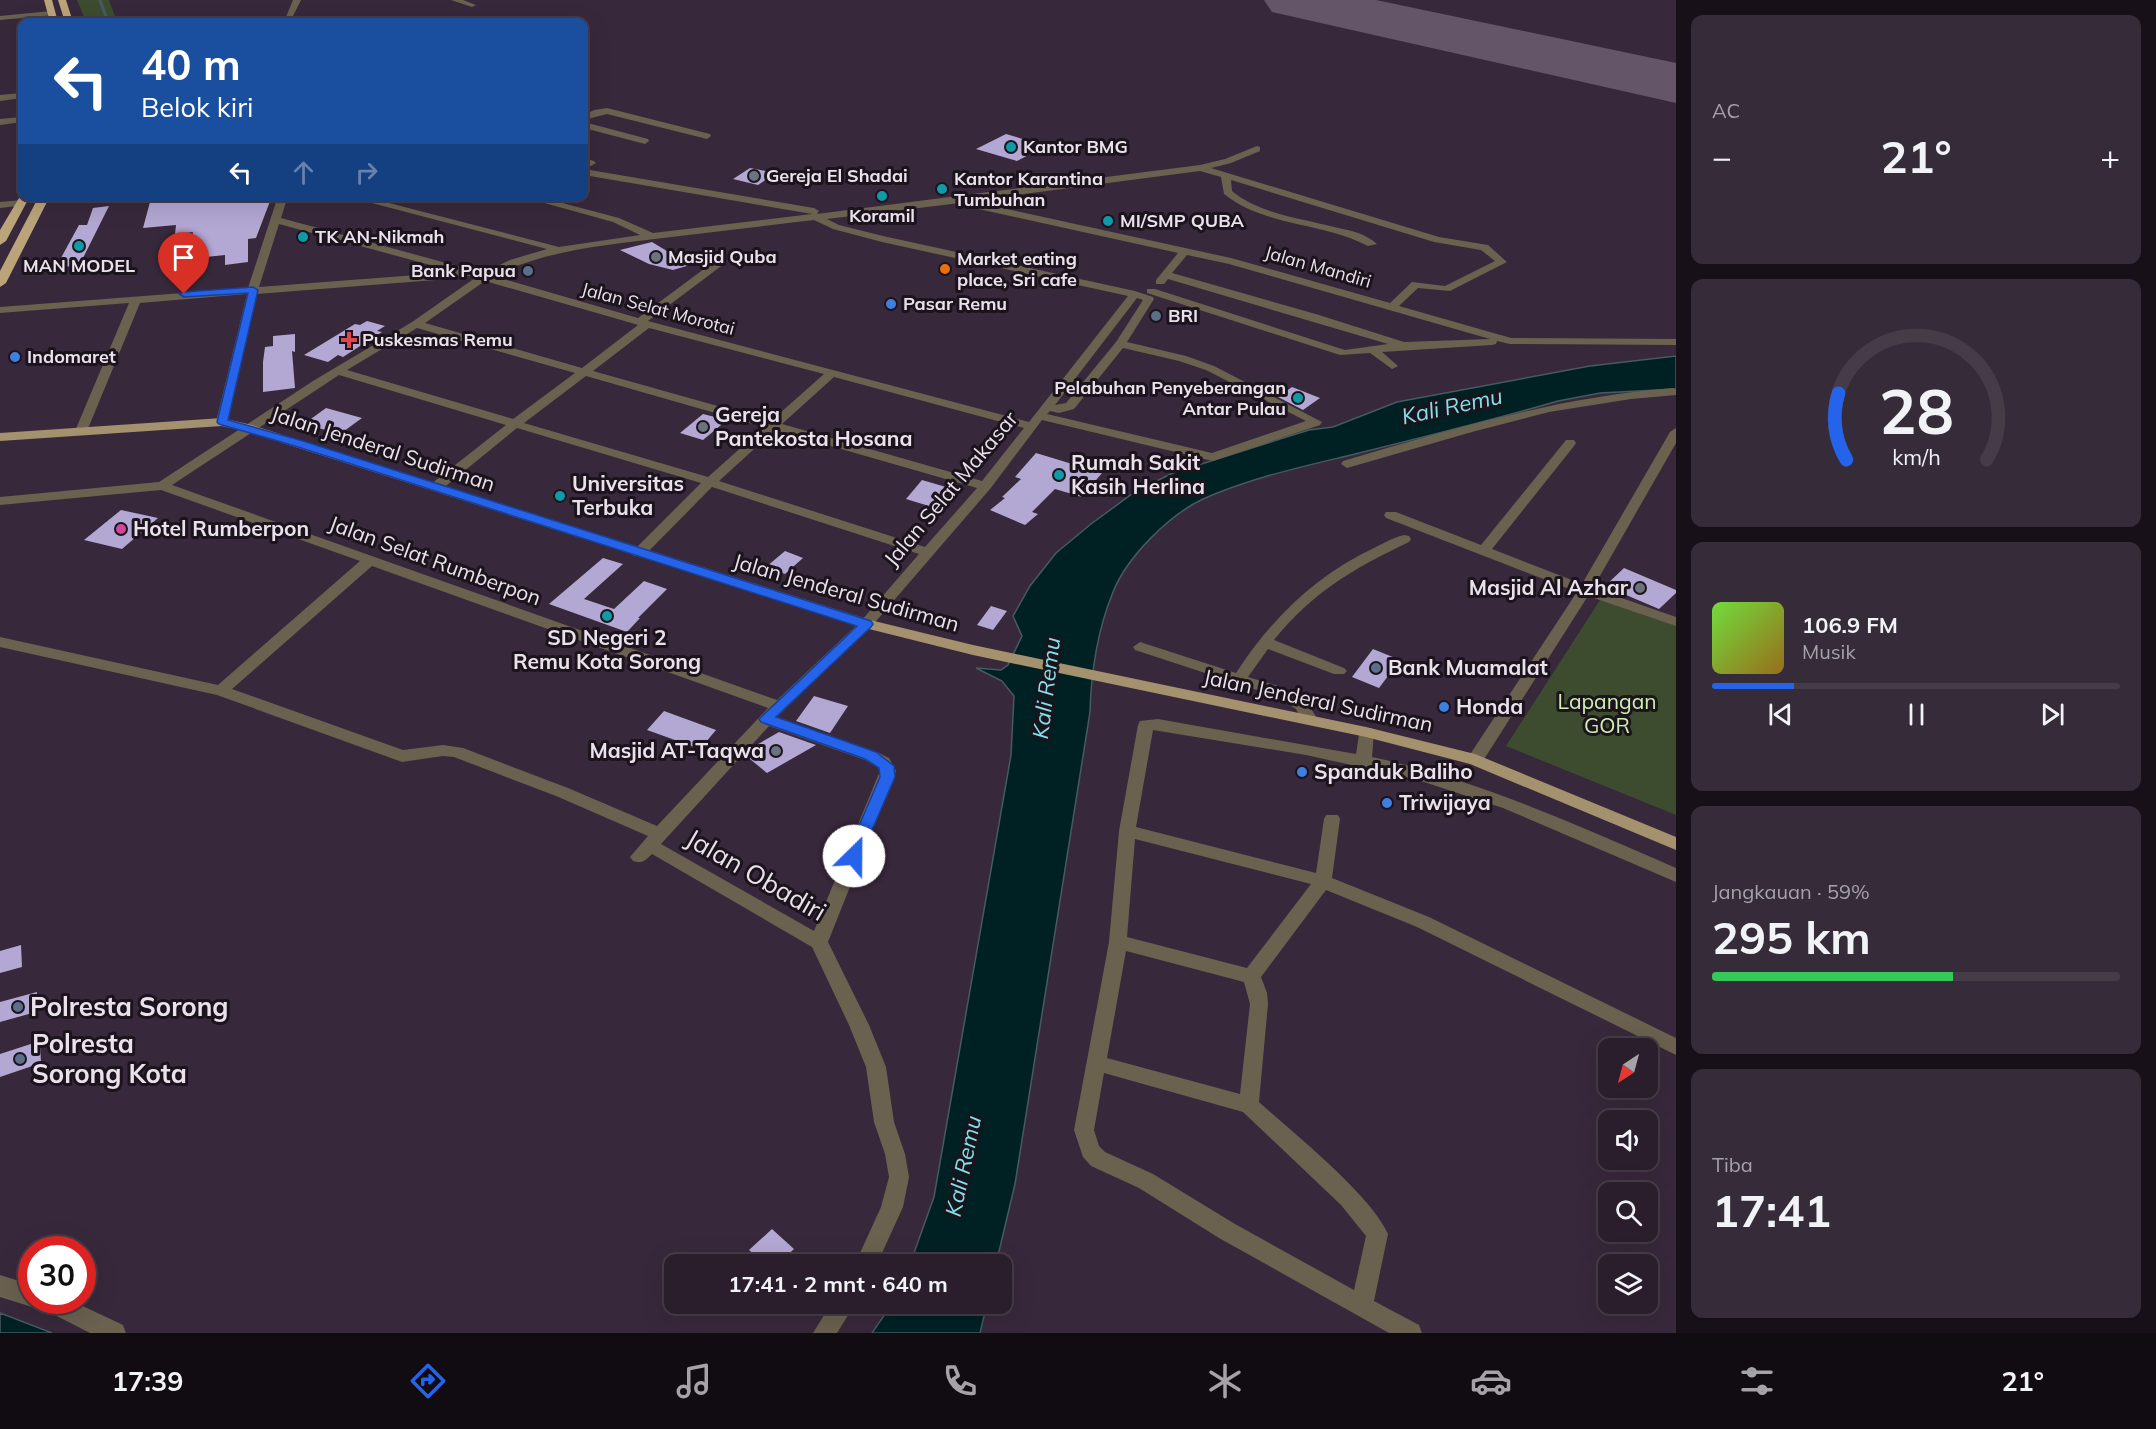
<!DOCTYPE html>
<html lang="id">
<head>
<meta charset="utf-8">
<style>
  :root { --surface:#2a1e2c; --page:#362b38; --text:#f1f3f6; --muted:#a5a2a9; --line:#463c48; --accent:#2563eb }
  body { margin:0; font-family:Mulish,sans-serif; background:var(--page); color:var(--text); height:100vh; display:flex; flex-direction:column; font-size:22px; white-space:nowrap }
  * { box-sizing:border-box; margin:0 }
  p { font-size:20px; color:var(--muted) }
  .icon { flex:none; width:33px; height:33px; fill:none; stroke:currentColor; stroke-width:2; stroke-linecap:round; stroke-linejoin:round }
  .map { position:relative; flex:1; overflow:hidden }
  .panel { display:flex; flex-direction:column; gap:15px; padding:15px; background:#171018; width:480px }
  .panel>* { flex:none }
  .hud { position:absolute; left:18px; top:18px; width:570px; height:183px; border-radius:12px; box-shadow:0 6px 24px #0002,0 0 0 2px var(--line); background:#1a4fa0; color:#fff; overflow:hidden }
  .needle { width:39px; rotate:216deg }
  .controls { position:absolute; left:1598px; top:1038px; display:grid; gap:12px }
  .controls a { display:grid; place-items:center; width:60px; height:60px; border-radius:12px; background:var(--surface); box-shadow:0 6px 24px #0002,0 0 0 2px var(--line); font-size:30px }
  .speed { position:absolute; left:18px; top:1236px; display:flex; gap:12px; font-size:30px; font-weight:700; text-align:center }
  .speed>* { display:grid; place-content:center; width:78px; height:78px; border-radius:50%; background:var(--surface); box-shadow:0 6px 24px #0002,0 0 0 2px var(--line); line-height:1 }
  .speed .limit { border:9px solid #d22; background:#fff; color:#111 }
  .pin { position:absolute; display:grid; place-items:center; width:51px; height:51px; color:#fff; margin:-62px -26px; border-radius:50% 50% 50% 0; rotate:-45deg; box-shadow:0 0 6px #0007 }
  .pin .icon { rotate:45deg }
  .me { position:absolute; width:66px; margin:-33px; rotate:23deg; stroke-linejoin:round; filter:drop-shadow(0 0 4px #0008) }
  .turn { display:flex; align-items:center; gap:21px; height:126px; padding:0 24px; font-size:27px }
  .turn .icon { width:78px; height:78px; stroke-width:2.5 }
  .turn b { display:block; font-size:42px; line-height:51px }
  .lanes { display:flex; align-items:center; height:57px; padding:0 24px; background:#0003; justify-content:center; gap:30px; direction:ltr }
  .lanes .off { opacity:.35 }
  .big { font-size:45px; font-weight:700; line-height:1.1 }
  .panel .card { flex:1; display:flex; flex-direction:column; justify-content:center; gap:9px; min-width:0; padding:0 21px; border-radius:12px; background:var(--page) }
  .panel .dial { align-items:center; gap:0 }
  .dial svg { height:156px; overflow:visible; fill:none; stroke:var(--line); stroke-width:7; stroke-linecap:round; text-anchor:middle }
  .dial text { fill:var(--text); stroke:none }
  .song { display:flex; align-items:center; gap:18px }
  .cover { width:72px; height:72px; border-radius:9px; background:linear-gradient(135deg,hsl(100 70% 55%),hsl(40 70% 35%)) }
  .played { height:6px; border-radius:3px; background:linear-gradient(90deg,var(--accent) 20%,var(--line) 20%) }
  .keys { display:flex; justify-content:space-around; direction:ltr }
  .heat { display:flex; justify-content:space-between; align-items:center; font-size:33px; direction:ltr }
  .charge { height:9px; border-radius:4px; background:linear-gradient(90deg,#34c759 59%,var(--line) 0) }
  .trip { position:absolute; left:664px; top:1254px; width:348px; height:60px; border-radius:12px; background:var(--surface); box-shadow:0 6px 24px #0002,0 0 0 2px var(--line); font-weight:700; line-height:60px; text-align:center }
  .tab-bar { display:flex; height:96px; justify-content:space-around; align-items:center; background:#110c12; color:var(--muted) }
  .tab-bar .icon { width:42px; height:42px }
  .tab-bar .selected { color:var(--accent) }
  .tab-bar b { font-size:27px; color:var(--text) }
  main { display:flex; flex:1; min-height:0 }
  .map>svg:first-child { display:block }
</style>
</head>
<body>
<main>
<div class="map">
<svg width="1676" height="1333" viewBox="0 0 1676 1333">
  <rect width="100%" height="100%" fill="#38283b"/>
  <!-- green -->
  <path fill="#3d4c2e" d="M77 0H109L117 22H86Z
    M1602 597 1676 625V815L1506 746Z"/>
  <!-- water -->
  <path fill="#002124" stroke="#465b60" stroke-width="1.5" d="M1676 356V389L1600 393 1558 401C1489 421 1420 438 1351 455 1301 467 1250 478 1203 499 1169 515 1127 557 1113 592 1098 629 1091 673 1090 712L1015 1184 996 1264H910L934 1197 1011 755 1014 696 1002 681 976 668 1001 670 1008 665 1022 636 1013 616 1030 586 1056 553 1091 524 1136 491 1173 473 1309 430 1333 427 1397 402 1590 366Z
    M892 1304H987L980 1333H872Z
    M0 1313 52 1333H0Z"/>
  <g fill="none" stroke-linecap="round" stroke-linejoin="round">
    <!-- stream -->
    <path stroke="#465b60" stroke-width="3" d="M100 0 108 22"/>
    <!-- runway -->
    <path fill="#645668" fill-rule="evenodd" d="M1264 0H1376L1676 63V103L1272 12Z"/>
  </g>
  <!-- building -->
  <path fill="#b3a7d3" d="M1006 134 1046 146 1017 161 976 149Z
    M750 168 776 173 758 185 733 179Z
    M272 196 256 238 248 239V262L225 265V255L187 259 193 232 175 234 176 225 143 228 150 202 195 197Z
    M109 206 79 266 56 267 79 225H87L93 208Z
    M652 242 690 265 673 270 649 264 620 250Z
    M367 321 385 326 377 331 382 332 343 357 338 355 328 362 304 355 355 324 360 325Z
    M295 334V352L292 351 295 388 263 392V362L265 347 273 346V336Z
    M1292 387 1320 398 1303 410 1278 397Z
    M326 408 362 418 340 434 304 424Z
    M703 414 727 420 703 440 680 433Z
    M1036 453 1102 473 1082 497 1055 489 1032 512 1038 514 1025 525 990 510 1005 498 1002 497 1021 479 1015 477Z
    M922 480 946 487 929 506 906 499Z
    M121 510 158 518 122 549 84 540Z
    M785 551 803 558 785 574 766 567Z
    M603 558 623 564 584 599 614 609 644 581 667 589 638 618H640L627 632 549 604Z
    M1624 568 1676 590V593L1659 609 1605 586Z
    M991 606 1007 611 993 630 977 625Z
    M1373 649 1400 660 1379 688 1352 677Z
    M814 696 848 706 830 733 796 721Z
    M664 711 716 730 700 749 647 730Z
    M779 732 816 745 767 773 745 755 753 747Z
    M21 945 22 967 0 973V951Z
    M37 992 36 1012 0 1022V1002Z
    M40 1041 41 1063 0 1077V1054Z
    M772 1229 794 1249 778 1264H765L749 1250Z"/>
  <g fill="none" stroke-linecap="round" stroke-linejoin="round">
    <!-- minor -->
    <path fill="#6a614f" fill-rule="evenodd" d="M293 0H301L290 22H284Z
      M451 0H463L476 5 472 7Z
      M51 11 54 15 0 20V16Z
      M525 19 528 22H515L516 20Z
      M22 93V98L0 101V95Z
      M607 108 710 134 711 136 707 139 607 114 584 120V115L594 110Z
      M22 117V122L0 125V119Z
      M584 122 648 139 649 141 645 144 584 128Z
      M1257 146 1260 147V151L1231 163 1211 168 1439 237 1488 245 1507 262 1450 291 1418 288 1399 306 1511 338 1676 339V345L1510 344 1497 341 1496 344 1492 345 1382 352 1398 366 1392 369 1370 353 1340 355 1147 293V289H1155L1345 350 1388 344 1168 279 1164 284H1156V280L1178 253 965 206 960 203 827 219 839 225 883 236 1135 291 1153 297 1154 299 1127 342 1186 356 1214 366 1322 422 1320 425 1213 461 1042 420 990 489 871 627 777 717 877 752 889 758 896 771 828 942 869 1025 886 1067 894 1122 905 1154 909 1177 903 1207 877 1264H855L881 1207 889 1177 885 1154 874 1122 866 1067 849 1025 812 947 652 854C645 861 642 864 633 861L630 857 648 836 556 796 454 757 443 756 402 762 217 695 0 647V637L218 685 360 561 161 490 0 505V497L159 482 313 381 412 322 475 278 466 275 461 278 257 294 228 422 222 426 216 422 247 294 140 303 87 431 81 435 75 431 129 303 0 313V307L248 288 278 196H288L281 218 483 273 510 260 547 249 345 196H362L559 247 640 235 613 222 519 196H536L619 218 653 233 812 214 584 175V169L814 208 819 211 817 214 1200 165 1225 159ZM1200 171 1221 177 1224 194C1265 227 1323 222 1368 246L1377 244C1365 233 1349 230 1334 227 1299 218 1260 214 1232 191L1231 180 1434 242 1481 250 1495 261 1445 286 1412 282 1390 303 1231 258 970 201ZM814 220 833 229 882 242 1128 296 1029 422 648 321 724 264V260H716L638 318 493 276C547 250 605 245 663 238 714 232 764 226 814 220ZM279 224 456 272 259 287ZM1187 255 1229 264 1490 339 1404 342 1319 315 1172 273ZM485 281 635 324 638 325 582 368 425 323ZM1137 298 1143 300 1116 342 1066 403 1055 405ZM417 328 575 373 513 419 347 370ZM649 328 824 374 771 421 593 371ZM1123 348 1179 361 1206 370 1306 421 1212 453 1047 414 1050 411 1059 413 1074 409ZM339 375 506 425 431 484 430 487 431 490H441L517 428 701 483 634 550 632 553 634 556H644L712 487 919 554 861 621 777 700 172 485ZM586 376 764 427 708 477 524 423ZM834 377 1024 428 982 481 782 424ZM775 430 977 488 925 547 719 481ZM372 566 768 708 657 826 568 788 463 748 443 745 403 750 232 689ZM769 726 865 760 877 766 880 771 814 931 661 844Z
      M584 158 594 161 596 163 591 166 584 164Z
      M22 200 25 201V205L0 208V202Z
      M1673 388 1676 389V395L1631 399 1549 412 1472 432 1347 468 1341 464 1343 461C1452 429 1559 397 1673 388Z
      M1676 428V443L1593 588 1676 617V626L1588 596 1481 764H1469L1467 760 1469 756 1577 592 1386 518 1384 515 1386 512H1396L1481 545 1566 440H1574L1576 443 1574 446 1492 549 1582 584 1670 432Z
      M1404 535 1409 536 1411 539 1409 542C1353 569 1314 591 1274 640L1344 668 1347 671 1344 674H1334L1268 649 1248 677 1285 688 1307 702 1318 720 1316 724H1304L1296 709 1275 696 1135 650 1133 647 1140 642 1236 673C1271 619 1316 575 1374 548 1384 543 1394 537 1404 535Z
      M1158 719 1356 754 1360 728H1372L1374 732 1372 757C1478 780 1577 825 1676 868V882L1503 808 1415 779 1306 755 1153 730 1136 827 1316 873 1324 819 1326 815H1338L1340 819 1332 878 1429 917 1676 1038V1055L1417 927 1326 890 1261 977 1267 993 1268 1004 1259 1102C1294 1134 1370 1194 1388 1234L1374 1301 1419 1325 1422 1333H1389L1219 1238 1139 1188 1091 1166 1083 1157 1074 1130 1109 942 1119 831 1138 725 1140 721ZM1135 839 1311 884 1247 968 1127 937ZM1126 951 1244 982 1250 1004 1240 1094 1107 1058ZM1104 1073 1243 1112 1341 1205 1366 1236 1354 1290 1235 1224 1153 1174 1105 1152 1099 1146 1094 1130Z
      M0 1275 32 1285V1300H70L123 1325 126 1333H90L35 1305 32 1307 0 1297Z
      M831 1304H855L837 1333H813Z"/>
    <!-- major -->
    <path fill="#a4916d" fill-rule="evenodd" d="M222 418 252 425 870 620 973 645 1366 727 1475 754 1676 837V850L1470 764 1366 737 973 655 861 627 245 431 222 426 0 441V433Z"/>
    <!-- highway -->
    <path fill="#bba479" fill-rule="evenodd" d="M44 0H52L58 22H50Z
      M58 0H66L73 22H65Z
      M22 193V196H30L6 241 0 245V230Z
      M39 196H50L6 283 0 287V271Z"/>
  </g>
  <!-- route -->
  <path fill="#2563eb" stroke="#184099" stroke-width="1.5" d="M253 287 258 290 228 420 303 441 871 621 873 624 871 627 776 717 876 752 894 766 895 777 859 860H848L846 856 880 777 879 768 865 759 761 722 759 719 857 626 295 446 219 424 217 422 248 293 184 297 179 294 184 292Z"/>
  <!-- markers -->
  <g fill="#0f9aa8" stroke="#1b141c" stroke-width="2">
    <circle cx="1011" cy="147" r="6"/>
    <circle cx="942" cy="189" r="6"/>
    <circle cx="882" cy="196" r="6"/>
    <circle cx="1108" cy="221" r="6"/>
    <circle cx="303" cy="237" r="6"/>
    <circle cx="79" cy="246" r="6"/>
    <circle cx="1298" cy="398" r="6"/>
    <circle cx="1059" cy="475" r="6"/>
    <circle cx="560" cy="496" r="6"/>
    <circle cx="607" cy="616" r="6"/>
  </g>
  <g fill="#6b7280" stroke="#1b141c" stroke-width="2">
    <circle cx="754" cy="176" r="6"/>
    <circle cx="656" cy="257" r="6"/>
    <circle cx="703" cy="427" r="6"/>
    <circle cx="1640" cy="588" r="6"/>
    <circle cx="776" cy="751" r="6"/>
  </g>
  <circle fill="#e8710a" stroke="#1b141c" stroke-width="2" cx="945" cy="269" r="6"/>
  <g fill="#5c6f8a" stroke="#1b141c" stroke-width="2">
    <circle cx="528" cy="271" r="6"/>
    <circle cx="1156" cy="316" r="6"/>
    <circle cx="1376" cy="668" r="6"/>
    <circle cx="18" cy="1007" r="6"/>
    <circle cx="20" cy="1059" r="6"/>
  </g>
  <g fill="#3f7fe0" stroke="#1b141c" stroke-width="2">
    <circle cx="891" cy="304" r="6"/>
    <circle cx="15" cy="357" r="6"/>
    <circle cx="1444" cy="707" r="6"/>
    <circle cx="1302" cy="772" r="6"/>
    <circle cx="1387" cy="803" r="6"/>
  </g>
  <path fill="#e0444e" stroke="#1b141c" stroke-width="2" d="M346 331h6v6h6v6h-6v6h-6v-6h-6v-6h6z"/>
  <circle fill="#d1479c" stroke="#1b141c" stroke-width="2" cx="121" cy="529" r="6"/>
  <g text-anchor="middle" stroke-width="6" stroke-linejoin="round" paint-order="stroke">
    <!-- far-poi labels -->
    <g font-size="18" font-weight="bold" fill="#ebe1ed" stroke="#1b141c" text-anchor="start">
      <text x="1023" y="153">Kantor BMG</text>
      <text x="766" y="182">Gereja El Shadai</text>
      <text x="954" y="185">Kantor Karantina<tspan x="954" dy="21">Tumbuhan</tspan></text>
      <text x="882" y="222" text-anchor="middle">Koramil</text>
      <text x="1120" y="227">MI/SMP QUBA</text>
      <text x="315" y="243">TK AN-Nikmah</text>
      <text x="668" y="263">Masjid Quba</text>
      <text x="957" y="265">Market eating<tspan x="957" dy="21">place, Sri cafe</tspan></text>
      <text x="79" y="272" text-anchor="middle">MAN MODEL</text>
      <text x="516" y="277" text-anchor="end">Bank Papua</text>
      <text x="903" y="310">Pasar Remu</text>
      <text x="1168" y="322">BRI</text>
      <text x="362" y="346">Puskesmas Remu</text>
      <text x="27" y="363">Indomaret</text>
      <text x="1286" y="394" text-anchor="end">Pelabuhan Penyeberangan<tspan x="1286" dy="21">Antar Pulau</tspan></text>
    </g>
    <!-- far-street labels -->
    <g font-size="18" fill="#ebe1ed" stroke="#1b141c">
      <text transform="translate(1318 267) rotate(16)" y="6">Jalan Mandiri</text>
      <text transform="translate(658 309) rotate(15)" y="6">Jalan Selat Morotai</text>
    </g>
    <!-- poi labels -->
    <g font-size="21" font-weight="bold" fill="#ebe1ed" stroke="#1b141c" text-anchor="start">
      <text x="715" y="422">Gereja<tspan x="715" dy="24">Pantekosta Hosana</tspan></text>
      <text x="1071" y="470">Rumah Sakit<tspan x="1071" dy="24">Kasih Herlina</tspan></text>
      <text x="572" y="491">Universitas<tspan x="572" dy="24">Terbuka</tspan></text>
      <text x="133" y="536">Hotel Rumberpon</text>
      <text x="1628" y="595" text-anchor="end">Masjid Al Azhar</text>
      <text x="607" y="645" text-anchor="middle">SD Negeri 2<tspan x="607" dy="24">Remu Kota Sorong</tspan></text>
      <text x="1388" y="675">Bank Muamalat</text>
      <text x="1456" y="714">Honda</text>
      <text x="764" y="758" text-anchor="end">Masjid AT-Taqwa</text>
      <text x="1314" y="779">Spanduk Baliho</text>
      <text x="1399" y="810">Triwijaya</text>
    </g>
    <!-- street labels -->
    <g font-size="21" fill="#ebe1ed" stroke="#1b141c">
      <text transform="translate(383 449) rotate(18)" y="7">Jalan Jenderal Sudirman</text>
      <text transform="translate(951 489) rotate(-50)" y="7">Jalan Selat Makasar</text>
      <text transform="translate(435 561) rotate(20)" y="7">Jalan Selat Rumberpon</text>
      <text transform="translate(846 593) rotate(16)" y="7">Jalan Jenderal Sudirman</text>
      <text transform="translate(1318 701) rotate(12)" y="7">Jalan Jenderal Sudirman</text>
    </g>
    <!-- park labels -->
    <g font-size="21" fill="#cff0ae" stroke="#1b141c">
      <text x="1607" y="709">Lapangan<tspan x="1607" dy="24">GOR</tspan></text>
    </g>
    <!-- water labels -->
    <g font-size="22" font-style="italic" fill="#80e3ec" stroke="#1b141c">
      <text transform="translate(1452 406) rotate(-12)" y="8">Kali Remu</text>
      <text transform="translate(1046 688) rotate(-83)" y="8">Kali Remu</text>
      <text transform="translate(963 1166) rotate(-78)" y="8">Kali Remu</text>
    </g>
    <!-- near-street labels -->
    <g font-size="26" fill="#ebe1ed" stroke="#1b141c">
      <text transform="translate(756 875) rotate(30)" y="9">Jalan Obadiri</text>
    </g>
    <!-- near-poi labels -->
    <g font-size="26" font-weight="bold" fill="#ebe1ed" stroke="#1b141c" text-anchor="start">
      <text x="30" y="1016">Polresta Sorong</text>
      <text x="32" y="1053">Polresta<tspan x="32" dy="30">Sorong Kota</tspan></text>
    </g>
  </g>
</svg>
<div class="controls">
<a><svg class="needle" viewBox="-14 -14 28 28"><path d="M0-13l5 13h-10z" fill="#e53935"/><path d="M0 13l5-13h-10z" fill="#a5a2a9"/></svg></a>
<a><svg class="icon" aria-label="sound" viewBox="0 0 24 24"><path d="M4 9h4l5-4v14l-5-4H4zM17 9q2 3 0 6"/></svg></a>
<a><svg class="icon" aria-label="search" viewBox="0 0 24 24"><circle cx="10" cy="10" r="6"/><path d="M15 15l6 6"/></svg></a>
<a><svg class="icon" aria-label="layers" viewBox="0 0 24 24"><path d="M12 4l9 5-9 5-9-5zM3 14l9 5 9-5"/></svg></a>
</div>
<div class="speed"><div class="limit">30</div></div>
<div class="pin" style="left:184px;top:294px;background:#d93025"><svg class="icon" aria-label="arrive" viewBox="0 0 24 24"><path d="M6 21V4h12l-3 4 3 4H6"/></svg></div>
<svg class="me" style="left:854px;top:856px" viewBox="-20 -20 40 40"><circle r="19" fill="#fff"/><path d="M0-13L10 11 0 6-10 11z" fill="#2563eb"/></svg>
<div class="trip">17:41 · 2 mnt · 640 m</div>
<div class="hud">
<div class="turn"><svg class="icon" aria-label="left" viewBox="0 0 24 24"><path d="M17 20v-9H6M10 6l-5 5 5 5"/></svg><div><b>40 m</b>Belok kiri</div></div>
<div class="lanes"><svg class="icon" aria-label="left" viewBox="0 0 24 24"><path d="M17 20v-9H6M10 6l-5 5 5 5"/></svg><svg class="icon off" aria-label="ahead" viewBox="0 0 24 24"><path d="M12 20V5M6 11l6-6 6 6"/></svg><svg class="icon off" aria-label="right" viewBox="0 0 24 24"><path d="M7 20v-9h11M14 6l5 5-5 5"/></svg></div>
</div>
</div>
<section class="panel">
<div class="card"><p>AC</p>
<div class="heat"><a>−</a><b class="big">21°</b><a>+</a></div>
</div>
<div class="card dial"><svg viewBox="0 0 100 80">
<path d="M14 69A42 42 0 1 1 86 69"/>
<path d="M14 69A42 42 0 0 1 10 35" stroke="#2563eb"/>
<text x="50" y="56" font-size="32" font-weight="700">28</text>
<text x="50" y="72" font-size="11">km/h</text>
</svg></div>
<div class="card">
<div class="song"><i class="cover"></i><div><b>106.9 FM</b><p>Musik</p></div></div>
<div class="played"></div>
<div class="keys"><svg class="icon" aria-label="previous" viewBox="0 0 24 24"><path d="M18 5L8 12l10 7zM5 5v14"/></svg><svg class="icon" aria-label="pause" viewBox="0 0 24 24"><path d="M8 5v14M16 5v14"/></svg><svg class="icon" aria-label="next" viewBox="0 0 24 24"><path d="M6 5l10 7-10 7zM19 5v14"/></svg></div>
</div>
<div class="card"><p>Jangkauan · 59%</p><b class="big">295 km</b><div class="charge"></div></div>
<div class="card"><p>Tiba</p><b class="big">17:41</b></div>
</section>
</main>
<nav class="tab-bar">
<b>17:39</b>
<svg class="icon selected" aria-label="directions" viewBox="0 0 24 24"><path d="M12 3l9 9-9 9-9-9zM9 14v-3h6M13 9l2 2-2 2"/></svg>
<svg class="icon" aria-label="music" viewBox="0 0 24 24"><path d="M9 18V5l10-2v13"/><circle cx="6" cy="18" r="3"/><circle cx="16" cy="16" r="3"/></svg>
<svg class="icon" aria-label="phone" viewBox="0 0 24 24"><path d="M5 4h4l2 5-3 2q2 4 5 5l2-3 5 2v4C11 20 4 13 5 4z"/></svg>
<svg class="icon" aria-label="climate" viewBox="0 0 24 24"><path d="M12 3v18M4 7l16 10M4 17L20 7"/></svg>
<svg class="icon" aria-label="car" viewBox="0 0 24 24"><path d="M5 17H2v-5l4-1 3-4h7l3 4 3 1v5h-3M9 17h6M6 11h13"/><circle cx="7" cy="17" r="2"/><circle cx="17" cy="17" r="2"/></svg>
<svg class="icon" aria-label="filters" viewBox="0 0 24 24"><path d="M4 7h16M4 17h16"/><circle cx="9" cy="7" r="2"/><circle cx="15" cy="17" r="2"/></svg>
<b>21°</b>
</nav>
</body>
</html>
